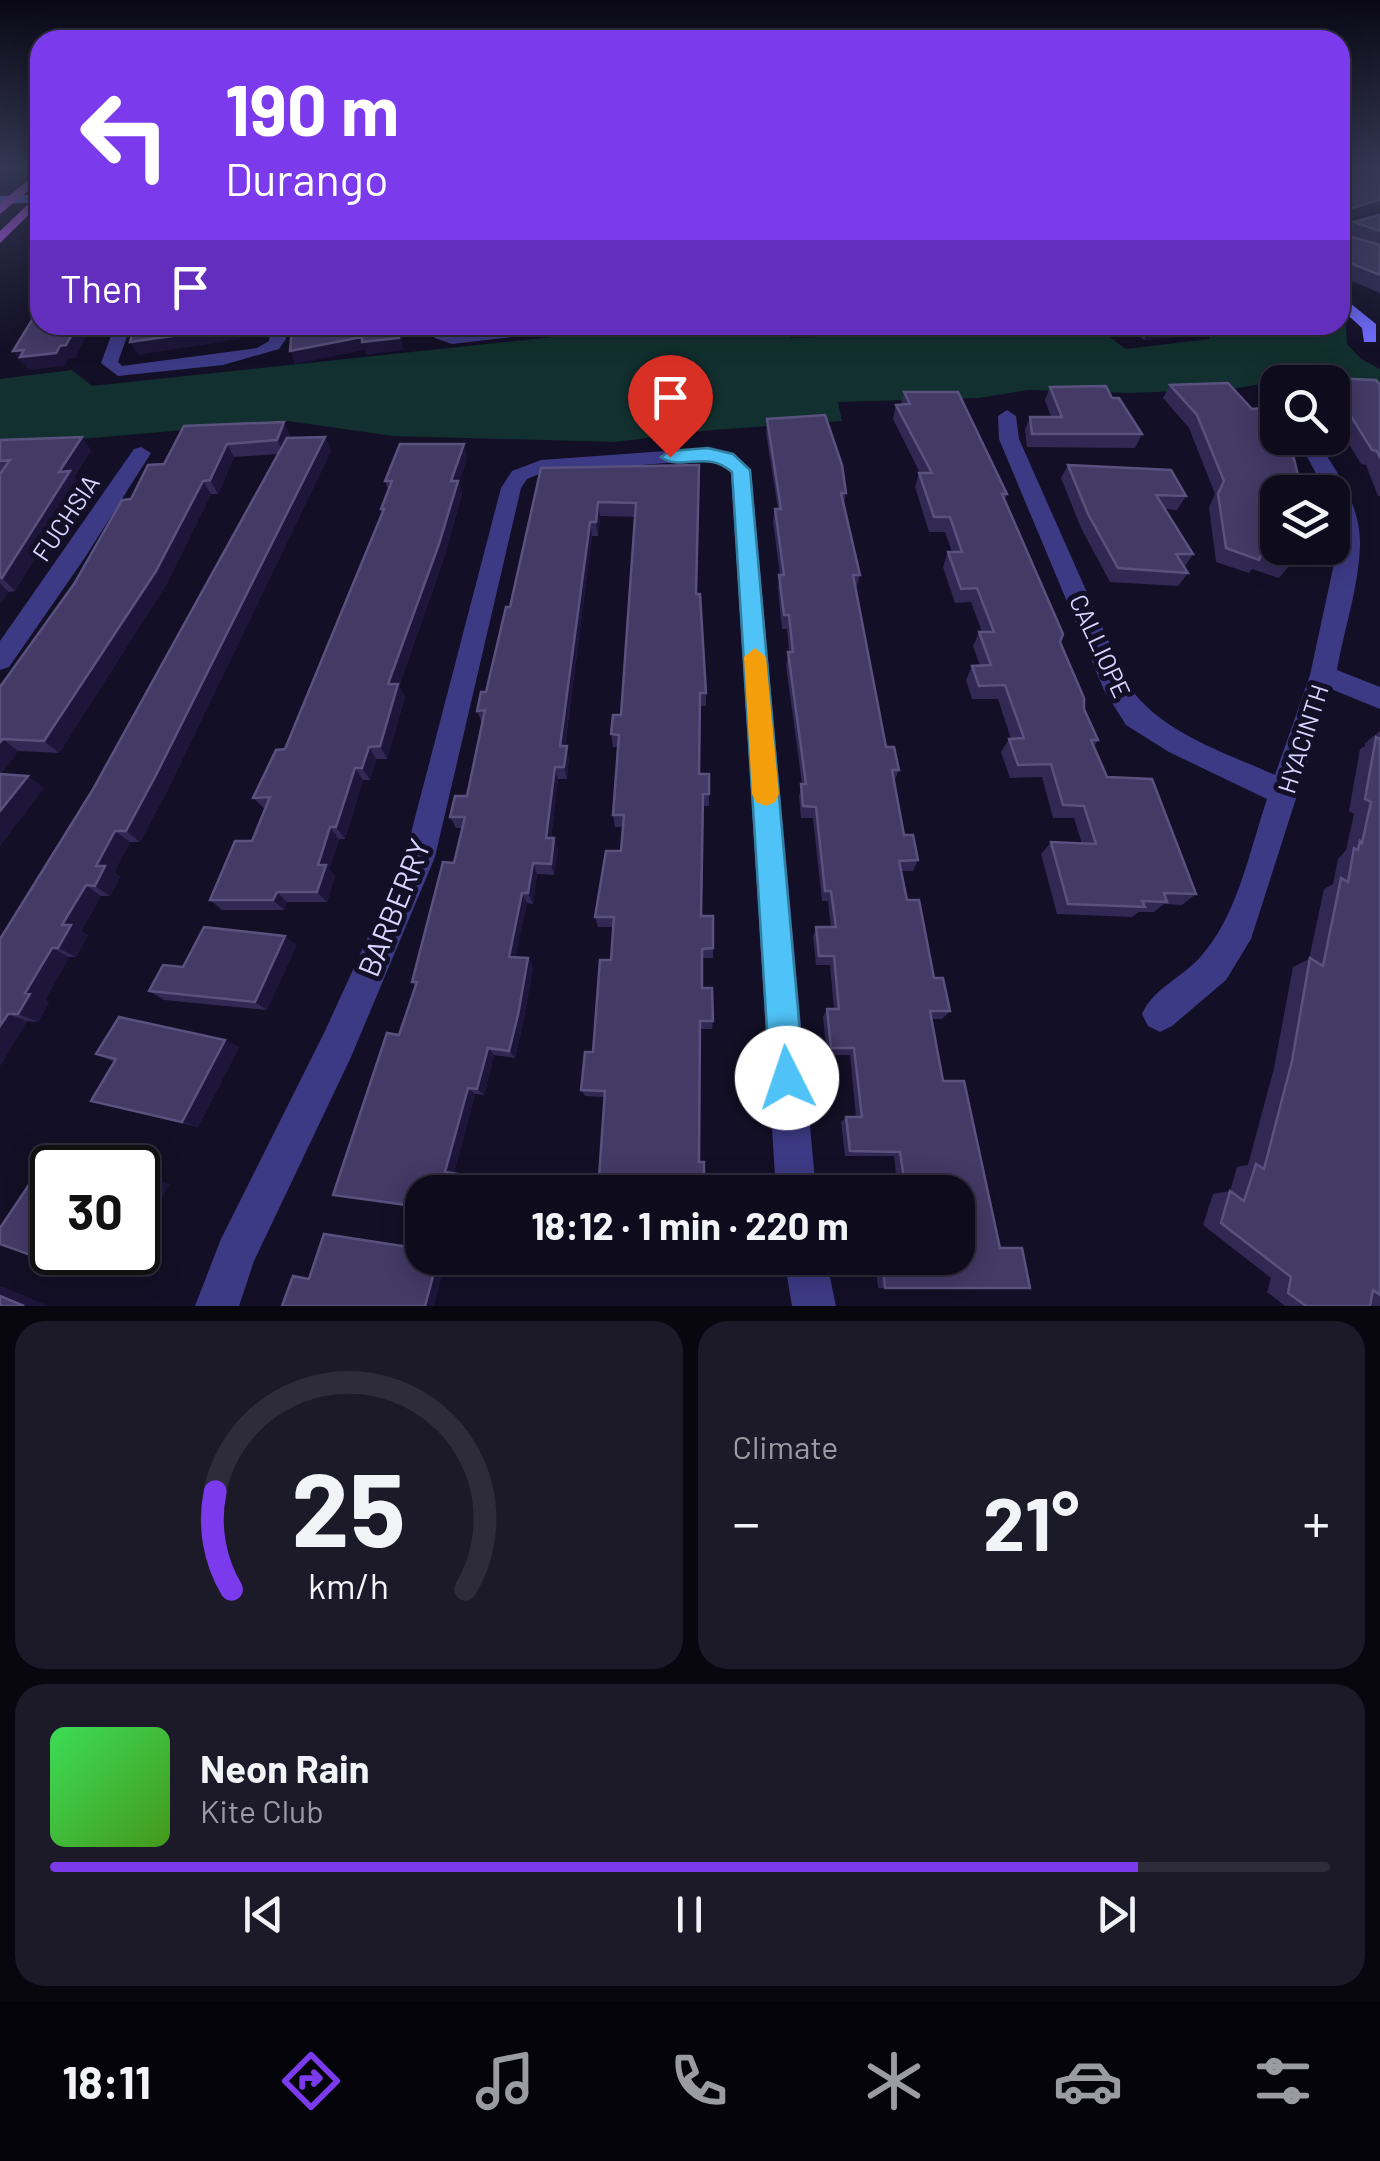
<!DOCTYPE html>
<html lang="en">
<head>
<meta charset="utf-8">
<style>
  :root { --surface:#0e0b1c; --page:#1c1929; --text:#f1f3f6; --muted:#9b9ba3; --line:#2e2b3b; --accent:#7c3aed }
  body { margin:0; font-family:Barlow,sans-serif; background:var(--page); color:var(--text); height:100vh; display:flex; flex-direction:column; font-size:38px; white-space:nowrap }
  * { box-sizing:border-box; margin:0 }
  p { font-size:32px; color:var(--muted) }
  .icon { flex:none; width:55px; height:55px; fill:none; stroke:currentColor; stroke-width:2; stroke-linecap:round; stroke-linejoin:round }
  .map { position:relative; height:1306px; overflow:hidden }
  .sheet { display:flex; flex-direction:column; gap:15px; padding:15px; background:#08060f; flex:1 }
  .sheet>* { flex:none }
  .hud { position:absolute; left:30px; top:30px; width:1320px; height:305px; border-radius:30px; box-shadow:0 5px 25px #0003,0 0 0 2px var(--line); background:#7c3aed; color:#fff; overflow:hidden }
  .controls { position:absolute; left:1260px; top:365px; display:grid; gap:20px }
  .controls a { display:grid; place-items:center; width:90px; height:90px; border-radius:20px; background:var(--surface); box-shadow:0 5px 25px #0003,0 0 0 2px var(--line); font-size:50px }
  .speed { position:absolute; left:30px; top:1145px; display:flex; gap:20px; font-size:50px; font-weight:700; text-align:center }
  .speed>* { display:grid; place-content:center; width:130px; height:130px; border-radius:50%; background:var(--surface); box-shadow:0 5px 25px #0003,0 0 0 2px var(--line); line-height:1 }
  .speed .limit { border:5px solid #111; border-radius:15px; background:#fff; color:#111 }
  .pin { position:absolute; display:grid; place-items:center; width:85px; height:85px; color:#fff; margin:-102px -42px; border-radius:50% 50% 50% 0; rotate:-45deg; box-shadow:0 0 10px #0007 }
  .pin .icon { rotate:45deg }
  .me { position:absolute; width:110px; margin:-55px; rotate:356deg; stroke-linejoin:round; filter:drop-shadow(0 0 8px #0008) }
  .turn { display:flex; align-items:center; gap:35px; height:210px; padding:0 30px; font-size:45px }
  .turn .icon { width:130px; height:130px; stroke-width:2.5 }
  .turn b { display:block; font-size:70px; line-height:85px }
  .then { display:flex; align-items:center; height:95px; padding:0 30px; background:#0003; gap:20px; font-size:38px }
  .big { font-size:75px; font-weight:700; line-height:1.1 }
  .sheet .tile { flex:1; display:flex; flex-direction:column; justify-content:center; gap:15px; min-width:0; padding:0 35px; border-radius:30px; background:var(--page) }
  .sheet .dial { align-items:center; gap:0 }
  .dial svg { height:260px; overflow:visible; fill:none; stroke:var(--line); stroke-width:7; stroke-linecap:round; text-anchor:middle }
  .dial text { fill:var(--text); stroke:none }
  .song { display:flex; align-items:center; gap:30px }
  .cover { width:120px; height:120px; border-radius:15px; background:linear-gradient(135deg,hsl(130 70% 55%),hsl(100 70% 35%)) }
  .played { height:10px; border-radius:5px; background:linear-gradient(90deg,var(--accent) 85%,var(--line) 85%) }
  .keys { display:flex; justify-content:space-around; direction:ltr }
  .heat { display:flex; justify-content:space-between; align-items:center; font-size:55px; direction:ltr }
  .sheet .tiles { flex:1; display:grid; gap:15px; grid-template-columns:1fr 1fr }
  .tile:last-child { grid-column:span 2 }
  .trip { position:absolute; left:405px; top:1175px; width:570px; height:100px; border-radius:30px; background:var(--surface); box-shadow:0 5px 25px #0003,0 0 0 2px var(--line); font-weight:700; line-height:100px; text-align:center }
  .tab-bar { display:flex; height:160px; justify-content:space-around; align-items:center; background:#06040b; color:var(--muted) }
  .tab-bar .icon { width:70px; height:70px }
  .tab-bar .active { color:var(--accent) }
  .tab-bar b { font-size:45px; color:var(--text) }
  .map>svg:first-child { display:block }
</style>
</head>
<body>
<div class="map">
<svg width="1380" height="1306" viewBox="0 0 1380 1306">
  <rect width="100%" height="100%" fill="#130f26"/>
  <!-- green -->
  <path fill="#12302f" d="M1340 317 1346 326 1347 344 1361 359 1380 369V388L1290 379 1232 389 1129 393 1028 390 979 398 838 402 842 421 712 430 615 442 393 436 288 421 0 446V379L72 370 92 386 591 333 607 335 723 325H781L791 338 1096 327 1126 349 1209 339 1214 325H1340Z"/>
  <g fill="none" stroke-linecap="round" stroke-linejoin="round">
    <!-- street -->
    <path fill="#3d3a85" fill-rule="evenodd" d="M1380 213V221L1340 233V225Z
      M115 325H131L118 362 122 366 257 348 269 341 271 325H287L286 339 279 349 223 365 118 376 101 363Z
      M430 325H446L453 334 530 325H579L571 330 452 344 435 338Z
      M799 325H930L922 330H807Z
      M1278 399V410L1268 404Z
      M1007 410 1016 416 1019 439 1128 685C1161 733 1224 752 1275 775L1310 675 1338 545 1332 492H1326L1297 438H1315C1336 469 1361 506 1360 545 1359 586 1344 630 1337 670L1380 687V709L1331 689 1251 939 1226 980 1172 1026 1160 1032 1148 1026 1142 1014C1154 987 1184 977 1202 955 1238 914 1250 849 1267 799L1169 752 1126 725 1104 690 999 439 998 416Z
      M141 447 151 453 84 559 9 667 0 670V641L134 449Z
      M708 448 734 454 751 470 816 1192H776L731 472 720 462 708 460 544 472 527 479 521 488 435 857 351 1057 254 1261 239 1306H195L221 1239 325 1031 405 856 501 488 512 471 541 460Z
      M784 1258H826L836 1306H792Z"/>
    <!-- secondary -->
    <path fill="#6f6bff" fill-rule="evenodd" d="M40 194V202L0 204V196Z
      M1340 295 1376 324V342H1364L1362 328 1340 308Z"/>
    <!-- primary -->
    <path fill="#c25bff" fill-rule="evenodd" d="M40 171V181L0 214V203Z
      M40 193V204L0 243V231Z"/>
  </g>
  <!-- wall -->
  <path fill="#312854" d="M1340 166 1345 235 1354 222 1380 215V293L1340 276Z
    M1113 325H1189L1184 336 1144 340 1133 331 1122 333Z
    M1328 378 1380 385V496H1378L1366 465 1361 464 1332 416V382H1325Z
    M1228 383 1290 565 1279 578 1252 569 1249 573 1216 562 1209 507 1215 494 1189 428 1163 398 1170 385Z
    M1050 387 1142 434 1135 448 1027 447 1025 430 1030 417H1051L1045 400Z
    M904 392 1007 494 1005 500 1060 642 1084 709 1098 740 1094 746 1107 777 1196 894 1182 905 1164 904 1154 912H1139L1132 917 1057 914 1041 854 1051 842 1082 844 1074 818H1053L1042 777 1010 778 1001 752 1009 739H1011L998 699H972L966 680 972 666H980L973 646 979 632H982L971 602 955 603 943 567 948 552H952L945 532H929L915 487 919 473H920L893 419 896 405 901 404Z
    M767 419 846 493 844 504 860 575 856 589 886 747 899 770 894 782 904 835 918 860 913 871H901L907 900 934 978 950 1011 942 1019H932L943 1081 1000 1248 1030 1288H878L875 1258H958L898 1192 894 1156H845L841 1122 846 1117H856L850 1055H827L823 1017 827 1009H834L830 965H816L813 937 816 927H831L828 901H822L813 818H801L799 796 802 784 786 665 789 652 787 629H782L781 620 778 588 780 575 773 522 775 509H778L766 433Z
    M184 426 290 435 289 438 325 437 331 451 169 787 140 842H130L114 872 120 877 110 896H101L81 931 88 935 76 957H69L45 1000 49 1002 38 1022 27 1021 0 1066 35 885 92 791 278 454 234 457 218 494H211L166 585 59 753 18 751 1 774 44 788 0 845V687L74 584 131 499 164 464Z
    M0 440 91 450 74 477 80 485 15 591 9 592 0 603Z
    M467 458 459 483 462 494 444 558 399 686 405 697 387 759H376L370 780H363L345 839H339L329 869 335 876 327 902H287L284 910H222L210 900 252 841 265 809 253 798 285 749 382 513 381 509 388 490 385 481Z
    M699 465 696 594 706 693V706H700L699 774 709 794V806H703L701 916 713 948V958H702V988L713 1021 712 1029H700L699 1162 704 1192 605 1097 585 1096 581 1090 593 1052 611 960 613 927H598L595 917 621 851 623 827H615L613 815 618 747H613L611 734 621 715 635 517 600 516 598 536H592L565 746 569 758 567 779H558L551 838H554L558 850 554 875 537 874 533 904 527 903 515 958H528L533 967 523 1023 515 1058 494 1055 484 1095 475 1094 454 1173 464 1175 471 1178 468 1192H422V1209L333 1195 399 1035 416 987 412 982 454 863 462 828H456L450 817 467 796 482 723 477 711 486 692 510 607 541 468Z
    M1068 465 1186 496 1177 510 1165 509 1193 554 1184 568 1188 573 1178 586 1110 582 1081 528 1061 478Z
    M1380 731V1306H1285L1267 1292 1271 1278 1203 1225 1213 1194 1230 1191 1237 1167 1248 1165 1274 1068 1293 967 1309 959 1324 889 1333 884 1338 859 1346 850 1354 814 1349 811 1360 749 1365 746V743Z
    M285 936 296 946 267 1010 164 1000 149 991Z
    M225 1040 239 1047 198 1127 91 1101 114 1062 96 1054Z"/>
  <!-- shaded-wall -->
  <path fill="#1d163a" d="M1380 200V211L1340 222 1345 210Z
    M77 325H92L75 358 68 359 65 366 29 370 25 364H22L13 351 60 346Z
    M235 325H244L240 339 138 355 130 342Z
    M398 325H401L403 350 366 355 365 350 295 364 290 351Z
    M620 325H653L620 329Z
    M1126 325H1136L1133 331 1122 333Z
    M1172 325H1189L1184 336 1144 340 1150 328Z
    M284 422 290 435 284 453 277 440Z
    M82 437 91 450 74 477 80 485 15 591 2 578 59 472Z
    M325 437 331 451 169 787 140 842 126 831Z
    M227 444 234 457 218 494 210 480Z
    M464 444 467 458 459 483 462 494 444 558 399 686 405 697 387 759 380 746 388 684 451 481Z
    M203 481 211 494 166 585 59 753 44 741Z
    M598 502 600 516 598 536 596 522Z
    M590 522 592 536 563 758 560 746Z
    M0 583 9 592 0 603Z
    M3 739 18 751 0 775V742Z
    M567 746 569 758 567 779 564 767Z
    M369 747 376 759 370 780 362 768Z
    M555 767 558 779 550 849 546 838Z
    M355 768 363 780 345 839 336 827Z
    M28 776 44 788 0 845V811Z
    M330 827 339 839 329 869 335 876 327 902 317 892 318 865Z
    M115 831 130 842 114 872 120 877 110 896 95 886 96 866Z
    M554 838 558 850 554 875 551 864Z
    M533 863 537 874 533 904 528 893Z
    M86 885 101 896 81 931 88 935 76 957 58 948 62 925Z
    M277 892 287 902 284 910 273 900Z
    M522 893 527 903 514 966 509 957Z
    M285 936 296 946 267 1010 255 1002Z
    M52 948 69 957 45 1000 49 1002 38 1022 18 1014 25 993Z
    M528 958 533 967 523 1023 515 1058 509 1051Z
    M8 1014 27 1021 0 1066V1026Z
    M225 1040 239 1047 198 1127 182 1122Z
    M488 1048 494 1055 484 1095 477 1089Z
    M468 1088 475 1094 453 1176 445 1172Z
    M55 1146 75 1151 123 1168H115Z
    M138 1173 170 1184 149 1221 159 1225 137 1265 117 1264 124 1252H138Z
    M464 1175 471 1178 468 1192H459Z
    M69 1252H91L82 1267 61 1266Z
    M438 1258H447L434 1306H425Z
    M0 1287H3L49 1306H24L0 1296Z"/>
  <!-- building -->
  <path fill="#433a66" stroke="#5a527e" stroke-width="2.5" d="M1340 166H1380V200L1345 210V235L1380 245V275L1340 259Z
    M1380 215V231L1354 222Z
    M40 307V325H77L66 345 60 346 56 353 20 357 24 350 13 351Z
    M135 325H235L234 327 130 342Z
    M292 325H398L399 338 362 342V337L290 351Z
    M1147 325H1172L1150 328Z
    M1328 378 1376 380 1380 385V458L1377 451 1372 450 1332 386V382H1330Z
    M1228 383 1252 409 1261 408 1278 425V438H1284L1294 459 1302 492H1278V548H1294L1290 565 1261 555 1259 560 1226 548 1218 494 1224 481 1197 415 1170 385Z
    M1106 386 1112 398H1119L1142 434H1032L1030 417H1062L1050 387Z
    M904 392H958L1007 494H1002L1063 634 1060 642 1084 698V709L1098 740H1091L1107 777 1152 779 1196 894 1164 893 1167 902 1142 901 1145 907 1068 904 1051 842 1096 844 1084 806 1063 805 1051 764 1018 765 1009 739 1024 738 1005 685 979 686 972 666 991 665 979 632H994L977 588 961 589 948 552H962L950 517H934L919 473H932L896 405 910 404Z
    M825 415 842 465 846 493H841L860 575H853L886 747H894L899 770H892L904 835H913L918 860 899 861 907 900H919L934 978H943L950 1011H930L943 1081H964L1000 1248H1022L1030 1288H885L882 1258H958V1192H906L900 1152 850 1151 846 1117H862L854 1048H831L827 1009H839L834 956H819L816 927H836L831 891H825L816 807 803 806 801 784H806L788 652H793L789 615H784L779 575H784L775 509H781L767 419Z
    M284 422 277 440 227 444 210 480 203 481 156 571 44 741 3 739 0 742V687L74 584 122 500 131 499 148 465 164 464 184 426Z
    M82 437 59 472 70 471 2 578H0V474L10 460 0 461V440Z
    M325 437 156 775 126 831H115L96 866H105L95 886 86 885 62 925H71L58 948H52L25 993 30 994 18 1014H8L0 1026V939L92 791 287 438Z
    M400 444H464L451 481H458L439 544 388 684H398L380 746 369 747 362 768H355L336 827H330L318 865H326L317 892H277L273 900H210L235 841H252L270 797 253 798 276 750 285 749 384 509H381L392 481H385Z
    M699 465 696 594H700L706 693H700L699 774H709V794H703L701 916H713V948L702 949V988H712L713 1021H700L699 1162H704V1192H598L605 1091 581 1090 585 1052H593L600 960H611L614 917H595L606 851H621L624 815H613L619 735 611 734 613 715H621L636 503 598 502 596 522H590L560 746H567L564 767H555L546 838H554L551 864 533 863 528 893H522L509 957 528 958 518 1015 509 1051 488 1048 477 1089 468 1088 445 1172 464 1175 459 1192H422V1207L333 1195 387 1033 399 1035 417 982H412L443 862 454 863 465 817H450L455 796H467L485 710 477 711 481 692H486L506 607H510L541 468Z
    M1068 465 1171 470 1186 496 1156 495 1193 554H1176L1188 573 1118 568 1088 514Z
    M1376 737 1380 739V737V1295L1373 1290 1370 1306H1306L1288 1293 1291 1277 1221 1223 1230 1191 1244 1201 1256 1164 1264 1169 1292 1061 1310 958 1323 966 1341 878 1348 882 1354 848 1358 850 1360 841 1362 843 1371 802 1365 799Z
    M0 774 28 776 0 811Z
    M204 927 285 936 255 1002 149 991 163 965 183 967Z
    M119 1017 225 1040 182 1122 91 1101 116 1059 96 1054Z
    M55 1146 115 1168H52V1252H69L61 1266 0 1244V1228Z
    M138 1175 153 1181 138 1207Z
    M324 1234 422 1249V1258H438L425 1306H282L293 1276 309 1279Z
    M86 1252H124L117 1264Z
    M569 1258H705V1260H569Z
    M0 1296 24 1306H0Z"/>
  <!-- sky -->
  <linearGradient id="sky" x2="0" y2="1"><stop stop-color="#0a0815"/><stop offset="0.48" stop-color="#333752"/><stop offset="1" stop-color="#333752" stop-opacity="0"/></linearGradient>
  <rect width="1380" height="349" fill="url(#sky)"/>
  <!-- route -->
  <path fill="#4fc3f7" stroke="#337fa1" stroke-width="2.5" d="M708 448 733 454 750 470 804 1078 799 1090 787 1095 775 1090 770 1078 732 472C706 449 682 472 661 457L670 451Z"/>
  <!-- slow -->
  <path fill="#f59e0b" d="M755 648 766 657 779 794 775 802 766 806 756 802 752 794 744 657Z"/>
  <g text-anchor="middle" stroke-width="10" stroke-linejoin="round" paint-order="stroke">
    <!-- street labels -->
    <g font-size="25" fill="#d9d4ff" stroke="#130f26">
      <text transform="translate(66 518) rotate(-56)" y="9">FUCHSIA</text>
      <text transform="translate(1100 646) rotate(65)" y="9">CALLIOPE</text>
      <text transform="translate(1303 739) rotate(-72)" y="9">HYACINTH</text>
    </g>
    <!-- near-street labels -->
    <g font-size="30" fill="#d9d4ff" stroke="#130f26">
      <text transform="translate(395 908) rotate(-68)" y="10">BARBERRY</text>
    </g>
  </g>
</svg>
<div class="controls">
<a><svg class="icon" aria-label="search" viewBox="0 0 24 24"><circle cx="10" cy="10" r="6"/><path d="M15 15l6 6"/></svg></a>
<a><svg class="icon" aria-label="layers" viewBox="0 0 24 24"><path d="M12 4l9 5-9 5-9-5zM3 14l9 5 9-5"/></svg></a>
</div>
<div class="speed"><div class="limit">30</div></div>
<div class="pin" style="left:670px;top:457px;background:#d93025"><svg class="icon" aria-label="arrive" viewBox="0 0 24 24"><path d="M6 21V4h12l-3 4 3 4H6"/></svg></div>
<svg class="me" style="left:787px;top:1078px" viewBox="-20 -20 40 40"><circle r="19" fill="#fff"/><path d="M0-13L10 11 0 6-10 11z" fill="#4fc3f7"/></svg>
<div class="trip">18:12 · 1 min · 220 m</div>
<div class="hud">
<div class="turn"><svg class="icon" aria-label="left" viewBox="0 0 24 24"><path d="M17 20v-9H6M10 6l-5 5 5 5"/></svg><div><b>190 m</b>Durango</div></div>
<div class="then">Then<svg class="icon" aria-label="arrive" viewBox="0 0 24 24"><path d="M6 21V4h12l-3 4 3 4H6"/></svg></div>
</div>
</div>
<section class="sheet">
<div class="tiles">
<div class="tile dial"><svg viewBox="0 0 100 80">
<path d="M14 69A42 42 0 1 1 86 69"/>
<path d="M14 69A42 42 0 0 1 9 39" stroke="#7c3aed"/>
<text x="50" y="56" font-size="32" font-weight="700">25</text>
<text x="50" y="72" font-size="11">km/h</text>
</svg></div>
<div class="tile"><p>Climate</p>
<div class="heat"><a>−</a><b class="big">21°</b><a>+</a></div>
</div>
<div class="tile">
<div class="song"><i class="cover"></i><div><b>Neon Rain</b><p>Kite Club</p></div></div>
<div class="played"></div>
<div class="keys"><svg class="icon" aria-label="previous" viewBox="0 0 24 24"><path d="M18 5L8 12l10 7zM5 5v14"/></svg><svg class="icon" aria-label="pause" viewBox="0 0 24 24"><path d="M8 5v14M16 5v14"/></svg><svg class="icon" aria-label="next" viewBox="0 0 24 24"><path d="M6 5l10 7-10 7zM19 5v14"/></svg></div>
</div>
</div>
</section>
<nav class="tab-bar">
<b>18:11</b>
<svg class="icon active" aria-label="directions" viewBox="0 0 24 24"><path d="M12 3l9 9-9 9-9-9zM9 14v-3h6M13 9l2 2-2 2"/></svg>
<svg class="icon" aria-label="music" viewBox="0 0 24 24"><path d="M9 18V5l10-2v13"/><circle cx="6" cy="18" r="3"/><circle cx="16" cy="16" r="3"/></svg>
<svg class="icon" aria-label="phone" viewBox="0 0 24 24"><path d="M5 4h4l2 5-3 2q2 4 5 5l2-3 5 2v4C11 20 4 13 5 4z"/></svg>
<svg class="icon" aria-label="climate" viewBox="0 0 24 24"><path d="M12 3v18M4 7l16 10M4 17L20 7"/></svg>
<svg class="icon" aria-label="car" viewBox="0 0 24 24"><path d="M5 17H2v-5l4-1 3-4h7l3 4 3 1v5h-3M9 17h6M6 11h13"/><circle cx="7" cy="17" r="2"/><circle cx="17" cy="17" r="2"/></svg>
<svg class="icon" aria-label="filters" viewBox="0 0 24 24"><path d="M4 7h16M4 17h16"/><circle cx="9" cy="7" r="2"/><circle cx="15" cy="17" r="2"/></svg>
</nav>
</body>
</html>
